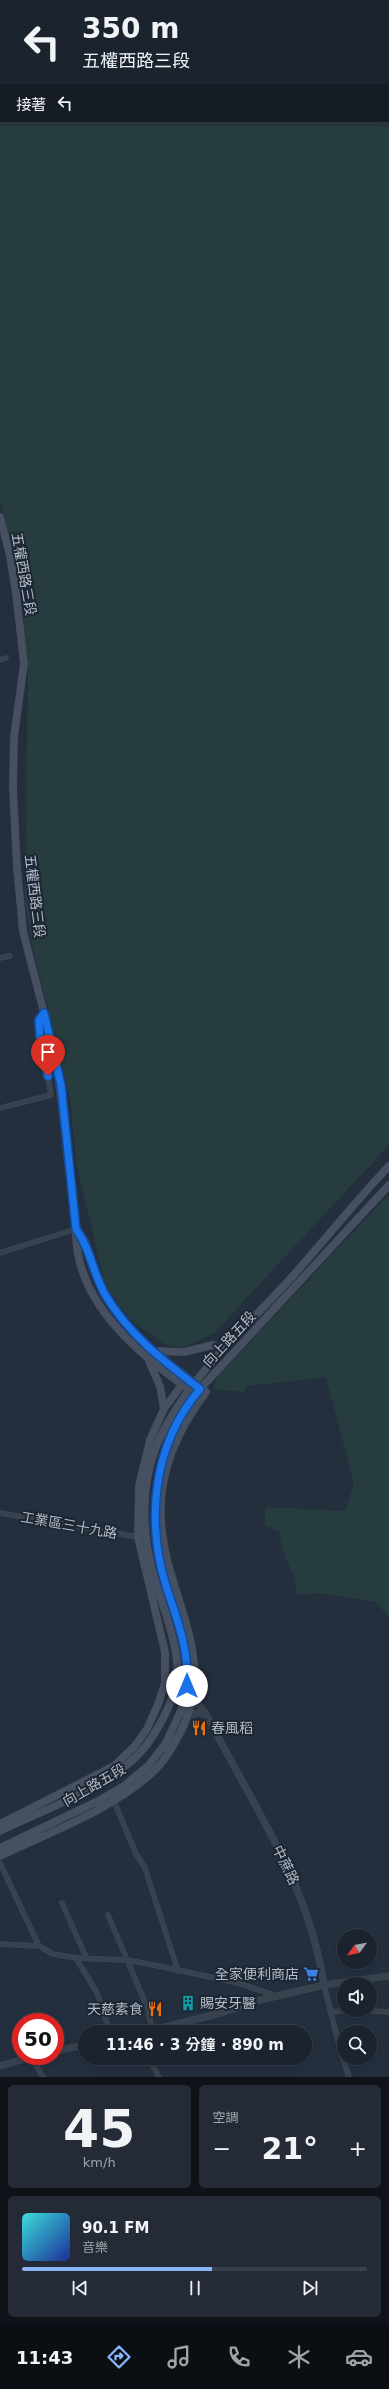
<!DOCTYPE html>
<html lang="zh-TW">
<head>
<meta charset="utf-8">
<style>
  :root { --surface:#1b232e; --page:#242b36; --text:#f1f3f6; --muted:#a0a4aa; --line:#39404a; --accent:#8ab4f8 }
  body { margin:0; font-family:"DejaVu Sans","Noto Sans TC",sans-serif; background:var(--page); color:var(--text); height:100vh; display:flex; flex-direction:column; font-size:15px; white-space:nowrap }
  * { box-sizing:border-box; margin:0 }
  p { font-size:13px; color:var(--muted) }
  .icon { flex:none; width:22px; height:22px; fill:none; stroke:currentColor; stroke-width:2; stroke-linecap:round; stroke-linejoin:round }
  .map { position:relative; height:2077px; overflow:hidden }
  .sheet { display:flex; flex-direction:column; gap:8px; padding:8px; background:#0f1319; flex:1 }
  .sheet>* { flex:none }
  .hud { position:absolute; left:0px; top:0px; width:389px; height:122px; box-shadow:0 2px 6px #0003,0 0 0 1px var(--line); background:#1b232e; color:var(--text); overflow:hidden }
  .needle { width:26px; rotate:237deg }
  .tools { position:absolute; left:337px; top:1929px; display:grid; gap:8px }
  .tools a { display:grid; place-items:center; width:40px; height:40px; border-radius:50%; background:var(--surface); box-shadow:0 2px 6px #0003,0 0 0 1px var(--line); font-size:20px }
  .speed { position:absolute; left:12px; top:2013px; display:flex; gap:8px; font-size:20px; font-weight:700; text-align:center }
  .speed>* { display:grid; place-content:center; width:52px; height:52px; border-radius:50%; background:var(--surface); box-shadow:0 2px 6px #0003,0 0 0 1px var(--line); line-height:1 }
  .speed .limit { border:6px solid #d22; background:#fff; color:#111 }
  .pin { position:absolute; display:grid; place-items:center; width:34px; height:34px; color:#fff; margin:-41px -17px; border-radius:50% 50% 50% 0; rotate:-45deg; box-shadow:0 0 4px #0007 }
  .pin .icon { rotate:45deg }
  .me { position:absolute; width:44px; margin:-22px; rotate:0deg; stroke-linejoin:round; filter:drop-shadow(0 0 3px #0008) }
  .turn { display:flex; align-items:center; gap:14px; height:84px; padding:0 16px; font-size:18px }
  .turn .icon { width:52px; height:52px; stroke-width:2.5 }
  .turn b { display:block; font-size:28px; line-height:34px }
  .then { display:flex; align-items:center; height:38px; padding:0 16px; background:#0003; gap:8px; font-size:15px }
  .big { font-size:30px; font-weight:600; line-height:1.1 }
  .sheet .widget { flex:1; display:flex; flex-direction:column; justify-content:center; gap:6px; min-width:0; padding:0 14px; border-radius:6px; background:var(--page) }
  .sheet .dial { align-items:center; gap:0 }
  .dial b { font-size:52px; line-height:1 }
  .song { display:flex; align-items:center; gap:12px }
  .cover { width:48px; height:48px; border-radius:6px; background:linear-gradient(135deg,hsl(180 70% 55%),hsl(230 70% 35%)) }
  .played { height:4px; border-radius:2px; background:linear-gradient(90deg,var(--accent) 55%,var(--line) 55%) }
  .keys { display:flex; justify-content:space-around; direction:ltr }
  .heat { display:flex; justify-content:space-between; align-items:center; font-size:22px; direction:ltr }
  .sheet .tiles { flex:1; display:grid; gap:8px; grid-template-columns:1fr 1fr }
  .widget:last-child { grid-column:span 2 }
  .trip { position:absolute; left:78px; top:2025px; width:234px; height:40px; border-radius:20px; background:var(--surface); box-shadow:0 2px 6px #0003,0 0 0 1px var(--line); font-weight:600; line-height:40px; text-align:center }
  .tab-bar { display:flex; height:64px; justify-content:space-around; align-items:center; background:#0b0e12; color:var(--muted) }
  .tab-bar .icon { width:28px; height:28px }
  .tab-bar .on { color:var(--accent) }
  .tab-bar b { font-size:18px; color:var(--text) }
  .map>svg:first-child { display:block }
</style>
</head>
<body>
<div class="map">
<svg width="389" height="2077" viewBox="0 0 389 2077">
  <rect width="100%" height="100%" fill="#242f3e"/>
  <!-- green -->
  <path fill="#263c3f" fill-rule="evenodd" d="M0 0H389V1145L214 1333 187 1346 176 1347 164 1344 132 1321 120 1307 105 1284 76 1162 70 1099 31 940 25 903 28 671 22 595 0 500ZM1 1H388V121H1Z
    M389 1194V1617L376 1602 319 1593 297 1595 295 1579 285 1557 279 1532 265 1525V1507L345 1511 354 1484 326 1377 247 1386 244 1392 214 1389 216 1378Z"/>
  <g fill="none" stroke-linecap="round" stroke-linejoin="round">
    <!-- minor casing -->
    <g stroke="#414a57" stroke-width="5.5">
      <path id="minor" d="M0 660 6 658
        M0 958 10 956
        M0 1108 51 1095 39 1020 44 1013
        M0 1253 76 1229
        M0 1513 138 1537
        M114 1801 136 1854 145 1868 178 1971
        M0 1863 39 1946
        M62 1903 86 1957
        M108 1915 148 2009 152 2030
        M0 1944 39 1946 53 1954 76 1958 126 1960 159 1966 238 1983 277 1996
        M76 1958 97 1993 110 2032
        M324 1985 340 2049 349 2077
        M363 2010 389 2012
        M330 2012 351 2010
        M31 2057 43 2077
        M149 2058 159 2077"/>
    </g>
    <!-- tertiary casing -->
    <g stroke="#414a57" stroke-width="7">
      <path id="tertiary" d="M165 1683 194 1699 206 1714C252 1804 309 1884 324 1985
        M189 1716 197 1713 206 1714
        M145 2032 221 2013 260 2000 324 1985 389 1976
        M55 2051 85 2045
        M0 2066 36 2056"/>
    </g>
    <!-- secondary casing -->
    <g stroke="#414a57" stroke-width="8">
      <path id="secondary" d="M0 517 10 556 16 593 24 664 14 737 13 788 17 868 23 931 57 1064 76 1229C74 1306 145 1359 201 1398
        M153 1351 184 1352 213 1345
        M149 1361 160 1386 164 1409
        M0 1824 114 1766 134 1747 147 1729 159 1702 165 1683V1652L138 1537 139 1486 150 1440 164 1409 183 1383
        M0 1831C41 1811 93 1793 128 1764 142 1753 152 1739 160 1724 166 1713 172 1701 175 1689 185 1654 160 1602 152 1569 142 1530 141 1485 156 1447 184 1380 243 1331 291 1278 324 1241 355 1202 389 1166
        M0 1848 100 1800 124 1786 149 1765 166 1743 183 1706 187 1677 186 1649 157 1548 155 1519 157 1486 171 1432 200 1389 389 1185
        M0 1856C52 1831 110 1811 153 1772 165 1761 173 1747 180 1733 220 1657 165 1596 161 1520 158 1472 178 1429 206 1392L153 1351 117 1314 97 1278 85 1241 76 1229"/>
    </g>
    <!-- minor -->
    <use href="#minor" stroke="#38414e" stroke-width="4.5"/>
    <!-- tertiary -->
    <use href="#tertiary" stroke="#38414e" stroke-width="6"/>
    <!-- secondary -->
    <use href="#secondary" stroke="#465061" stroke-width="7"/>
  </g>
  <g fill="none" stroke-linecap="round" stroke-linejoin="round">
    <!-- route casing -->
    <g stroke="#114b97" stroke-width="10">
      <path id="route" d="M48 1076 40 1037 39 1020 44 1013 61 1085 76 1229C91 1249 93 1275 106 1296 129 1335 165 1362 200 1389 153 1444 145 1521 167 1589 178 1622 189 1650 187 1686"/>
    </g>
    <!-- route -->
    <use href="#route" stroke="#1a73e8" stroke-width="7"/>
  </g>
  <!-- icons -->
  <defs>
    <g id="restaurant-bare" transform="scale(1.2)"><path d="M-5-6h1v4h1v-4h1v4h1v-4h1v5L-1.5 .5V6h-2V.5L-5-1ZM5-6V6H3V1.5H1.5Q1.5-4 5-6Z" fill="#e8710a" stroke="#1d2633" stroke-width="2.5" paint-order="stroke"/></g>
    <g id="supermarket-bare" transform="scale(1.2)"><path d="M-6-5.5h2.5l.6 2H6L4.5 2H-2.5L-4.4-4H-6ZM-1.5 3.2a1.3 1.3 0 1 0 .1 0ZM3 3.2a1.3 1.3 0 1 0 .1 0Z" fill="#3f7fe0" stroke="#1d2633" stroke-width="2.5" paint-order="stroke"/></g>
    <g id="building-bare" transform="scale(1.2)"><path d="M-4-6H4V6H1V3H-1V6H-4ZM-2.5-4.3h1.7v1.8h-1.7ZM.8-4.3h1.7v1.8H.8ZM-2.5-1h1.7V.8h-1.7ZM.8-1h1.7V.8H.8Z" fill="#0f9aa8" stroke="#1d2633" stroke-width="2.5" paint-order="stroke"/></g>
  </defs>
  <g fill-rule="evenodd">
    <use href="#restaurant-bare" x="199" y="1728"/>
    <use href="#supermarket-bare" x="311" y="1974"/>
    <use href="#building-bare" x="188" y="2003"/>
    <use href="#restaurant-bare" x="155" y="2009"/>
  </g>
  <g text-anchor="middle" stroke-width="4" stroke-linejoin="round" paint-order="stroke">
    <!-- street labels -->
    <g font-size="14" fill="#b4bcc9" stroke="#1d2633">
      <text transform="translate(24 574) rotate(80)" y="5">五權西路三段</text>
      <text transform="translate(35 896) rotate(83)" y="5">五權西路三段</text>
      <text transform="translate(229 1339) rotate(-47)" y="5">向上路五段</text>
      <text transform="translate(69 1525) rotate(10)" y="5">工業區三十九路</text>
      <text transform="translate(94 1785) rotate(-30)" y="5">向上路五段</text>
      <text transform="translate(286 1865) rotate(64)" y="5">中蔗路</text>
    </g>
    <!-- poi labels -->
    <g font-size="14" fill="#b4bcc9" stroke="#1d2633" text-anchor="start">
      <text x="211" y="1733">春風稻</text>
      <text x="299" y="1979" text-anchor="end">全家便利商店</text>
      <text x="200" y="2008">賜安牙醫</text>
      <text x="143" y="2014" text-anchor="end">天慈素食</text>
    </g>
  </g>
</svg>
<div class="tools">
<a><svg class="needle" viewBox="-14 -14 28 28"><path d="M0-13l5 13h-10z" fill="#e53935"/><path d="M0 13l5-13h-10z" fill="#a0a4aa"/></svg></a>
<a><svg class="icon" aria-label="sound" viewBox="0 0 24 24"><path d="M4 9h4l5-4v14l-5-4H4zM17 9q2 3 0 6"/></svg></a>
<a><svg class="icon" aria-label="search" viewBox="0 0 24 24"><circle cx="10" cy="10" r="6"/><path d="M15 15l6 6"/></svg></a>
</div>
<div class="speed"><div class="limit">50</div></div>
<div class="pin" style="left:48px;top:1076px;background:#d93025"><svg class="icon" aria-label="arrive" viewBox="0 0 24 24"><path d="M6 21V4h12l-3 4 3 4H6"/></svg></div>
<svg class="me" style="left:187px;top:1686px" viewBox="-20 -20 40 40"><circle r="19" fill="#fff"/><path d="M0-13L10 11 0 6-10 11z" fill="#1a73e8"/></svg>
<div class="trip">11:46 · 3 分鐘 · 890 m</div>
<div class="hud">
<div class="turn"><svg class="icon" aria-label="left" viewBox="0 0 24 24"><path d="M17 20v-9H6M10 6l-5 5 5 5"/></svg><div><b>350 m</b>五權西路三段</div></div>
<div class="then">接著<svg class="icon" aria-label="left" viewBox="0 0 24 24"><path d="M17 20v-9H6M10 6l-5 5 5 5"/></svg></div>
</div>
</div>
<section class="sheet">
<div class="tiles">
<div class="widget dial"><b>45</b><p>km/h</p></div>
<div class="widget"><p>空調</p>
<div class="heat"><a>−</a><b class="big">21°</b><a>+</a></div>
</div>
<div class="widget">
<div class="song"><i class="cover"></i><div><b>90.1 FM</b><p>音樂</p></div></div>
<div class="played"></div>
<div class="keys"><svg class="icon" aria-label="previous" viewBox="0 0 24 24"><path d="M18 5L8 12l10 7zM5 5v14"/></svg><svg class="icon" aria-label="pause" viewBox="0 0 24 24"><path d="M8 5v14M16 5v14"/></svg><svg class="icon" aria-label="next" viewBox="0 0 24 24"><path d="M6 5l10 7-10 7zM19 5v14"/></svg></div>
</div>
</div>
</section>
<nav class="tab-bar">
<b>11:43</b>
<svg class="icon on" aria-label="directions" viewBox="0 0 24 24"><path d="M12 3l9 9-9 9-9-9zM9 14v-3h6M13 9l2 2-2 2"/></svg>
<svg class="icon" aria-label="music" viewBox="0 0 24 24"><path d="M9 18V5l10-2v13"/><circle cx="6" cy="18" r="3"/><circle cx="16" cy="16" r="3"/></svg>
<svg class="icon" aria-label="phone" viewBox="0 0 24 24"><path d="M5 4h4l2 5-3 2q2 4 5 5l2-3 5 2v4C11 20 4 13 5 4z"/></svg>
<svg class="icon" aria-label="climate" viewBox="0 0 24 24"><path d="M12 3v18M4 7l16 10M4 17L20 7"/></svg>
<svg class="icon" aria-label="car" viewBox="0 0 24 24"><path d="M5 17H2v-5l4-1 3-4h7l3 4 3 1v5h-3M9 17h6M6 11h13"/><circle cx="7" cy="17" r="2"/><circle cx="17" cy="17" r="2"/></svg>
</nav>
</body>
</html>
